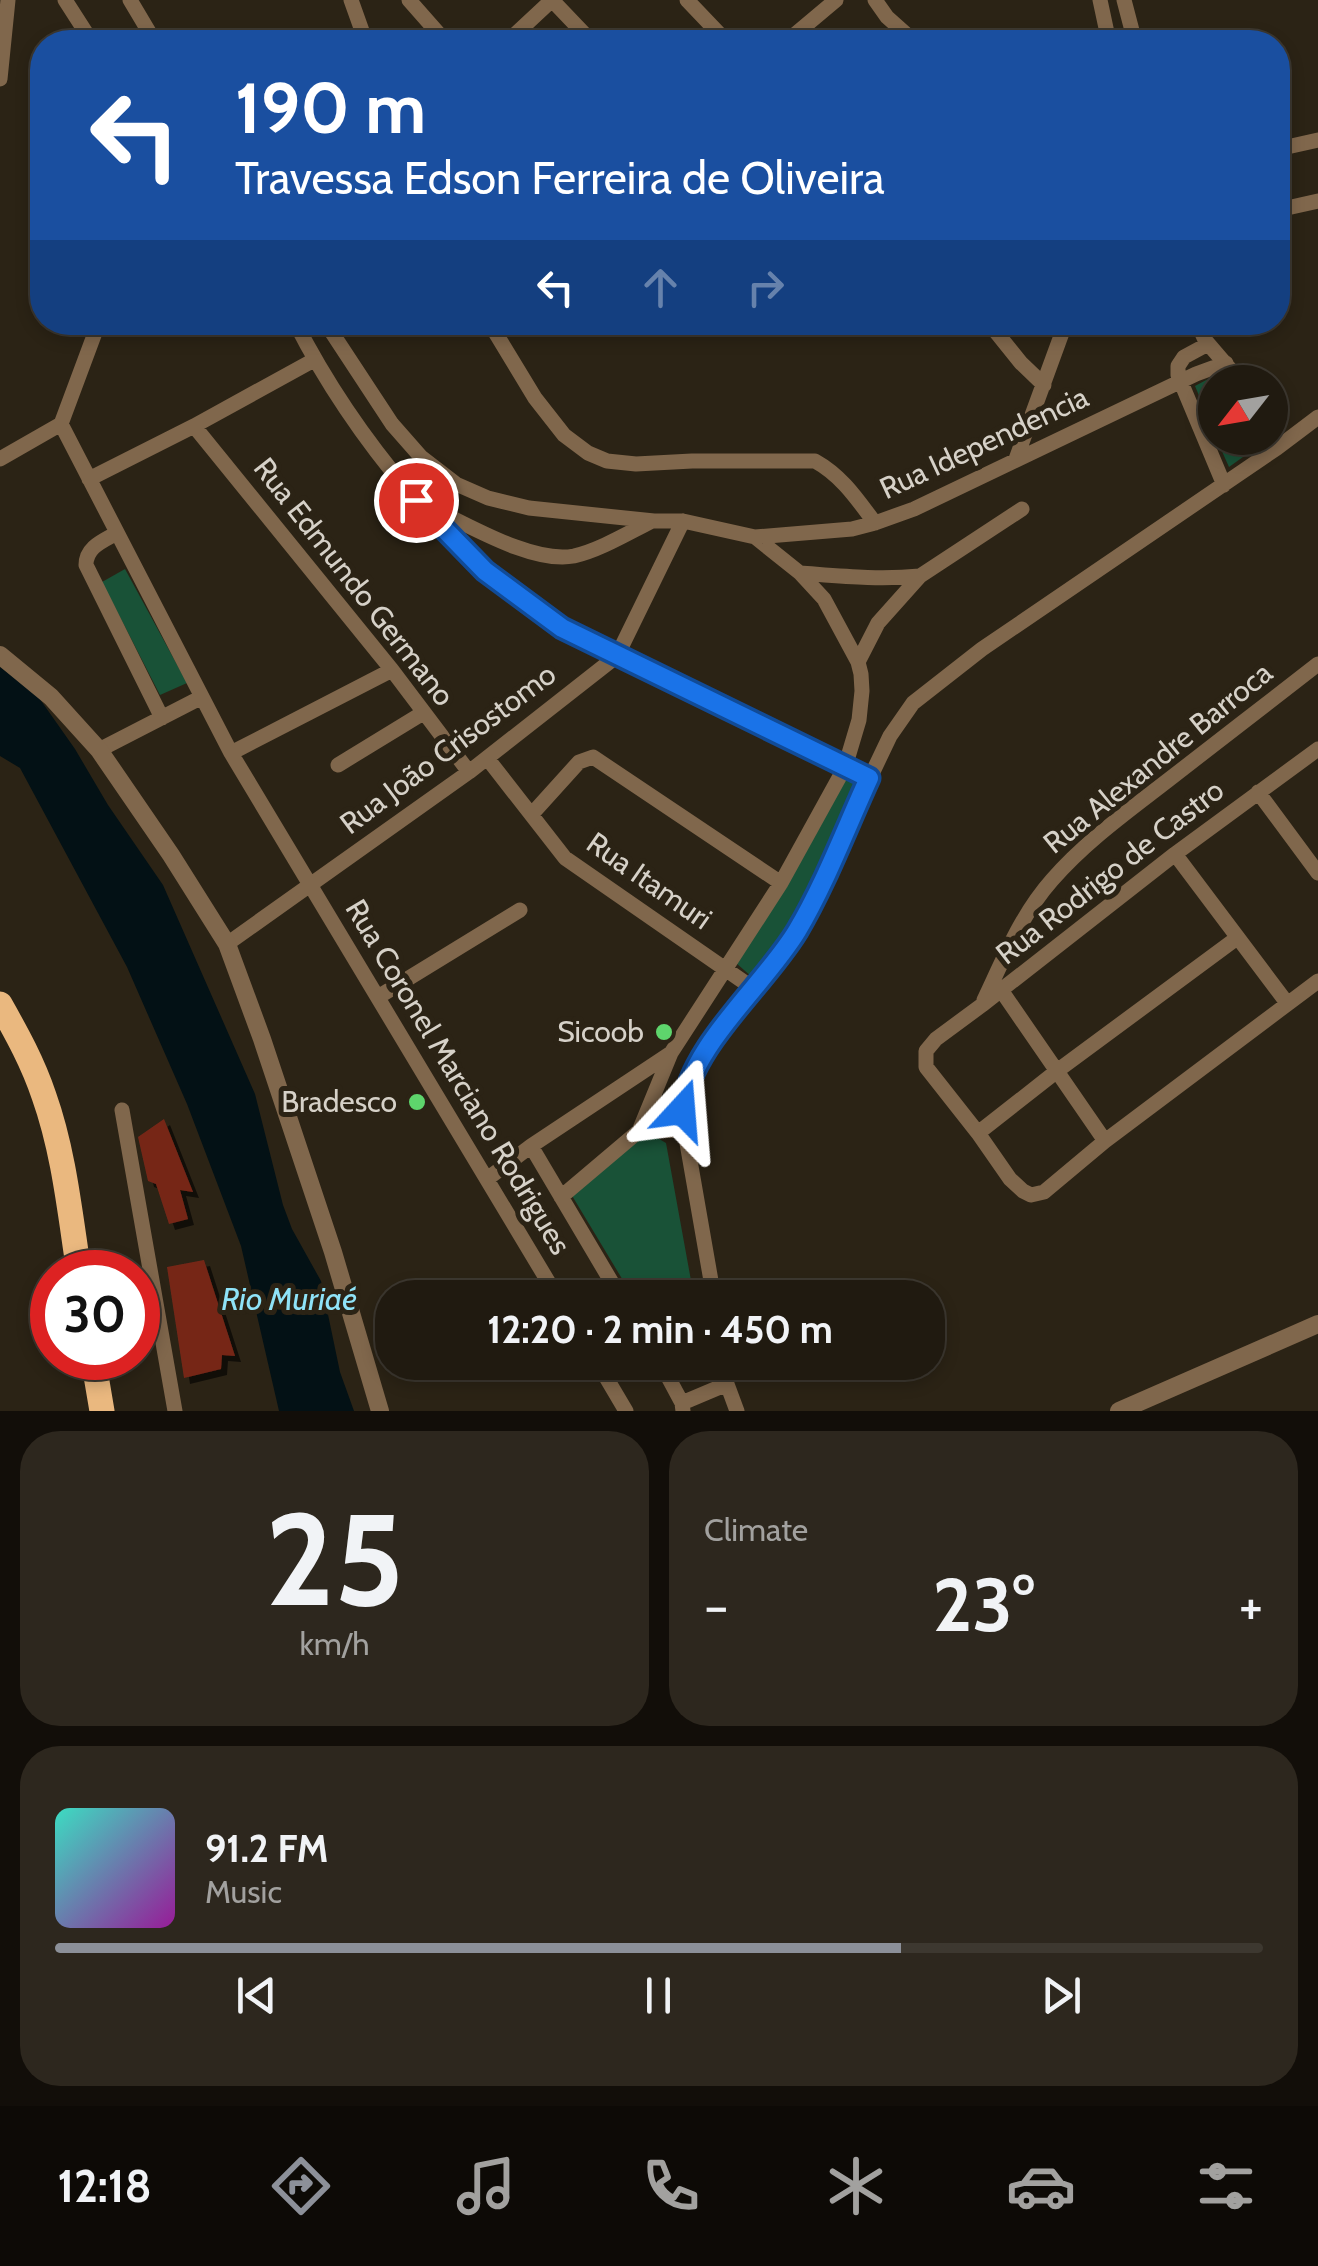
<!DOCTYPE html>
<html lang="en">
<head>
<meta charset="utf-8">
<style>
  :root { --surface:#201a10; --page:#2d271e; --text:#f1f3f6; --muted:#a2a19f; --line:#3d3830; --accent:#8c9099 }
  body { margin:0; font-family:Cabin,sans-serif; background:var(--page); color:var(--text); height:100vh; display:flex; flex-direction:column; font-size:38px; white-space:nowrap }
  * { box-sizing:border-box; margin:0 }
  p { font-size:32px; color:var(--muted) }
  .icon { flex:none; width:55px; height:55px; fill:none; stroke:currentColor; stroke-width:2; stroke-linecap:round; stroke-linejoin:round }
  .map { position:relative; height:1411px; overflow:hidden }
  .sheet { display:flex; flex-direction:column; gap:20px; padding:20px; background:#120e09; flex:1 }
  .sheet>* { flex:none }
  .guide { position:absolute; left:30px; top:30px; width:1260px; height:305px; border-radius:40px; box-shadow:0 5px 15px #0003,0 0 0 2px var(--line); background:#1a4fa0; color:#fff; overflow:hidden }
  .needle { width:65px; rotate:239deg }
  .buttons { position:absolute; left:1198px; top:365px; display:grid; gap:20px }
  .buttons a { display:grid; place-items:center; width:90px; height:90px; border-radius:50%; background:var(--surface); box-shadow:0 5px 15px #0003,0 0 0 2px var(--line); font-size:50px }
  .speed { position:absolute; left:30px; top:1250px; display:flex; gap:20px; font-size:50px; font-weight:700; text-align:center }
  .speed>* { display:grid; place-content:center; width:130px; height:130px; border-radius:50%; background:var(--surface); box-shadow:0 5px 15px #0003,0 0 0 2px var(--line); line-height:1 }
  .speed .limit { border:15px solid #d22; background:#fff; color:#111 }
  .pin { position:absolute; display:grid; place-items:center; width:85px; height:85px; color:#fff; margin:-42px; border:5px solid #fff; border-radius:50%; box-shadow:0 2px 10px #0007 }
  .me { position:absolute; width:110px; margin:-55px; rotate:19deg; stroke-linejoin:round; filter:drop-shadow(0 0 8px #0008) }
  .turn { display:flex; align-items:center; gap:35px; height:210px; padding:0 40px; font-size:45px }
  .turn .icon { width:130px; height:130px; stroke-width:2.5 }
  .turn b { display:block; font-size:70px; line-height:85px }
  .lanes { display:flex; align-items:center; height:95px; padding:0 40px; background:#0003; justify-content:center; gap:50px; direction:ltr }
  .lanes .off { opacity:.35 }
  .big { font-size:75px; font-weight:800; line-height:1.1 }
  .sheet .tile { flex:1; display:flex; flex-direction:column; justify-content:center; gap:15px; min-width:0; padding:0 35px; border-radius:40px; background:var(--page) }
  .sheet .dial { align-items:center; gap:0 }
  .dial b { font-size:130px; line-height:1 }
  .song { display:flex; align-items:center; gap:30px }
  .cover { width:120px; height:120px; border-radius:15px; background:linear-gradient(135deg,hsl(170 70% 55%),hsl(300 70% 35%)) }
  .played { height:10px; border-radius:5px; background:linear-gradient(90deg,var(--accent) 70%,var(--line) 70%) }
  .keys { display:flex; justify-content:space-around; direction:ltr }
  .heat { display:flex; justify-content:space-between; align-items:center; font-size:55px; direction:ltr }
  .sheet .tiles { flex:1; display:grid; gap:20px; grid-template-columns:1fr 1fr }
  .tile:last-child { grid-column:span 2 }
  .trip { position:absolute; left:375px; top:1280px; width:570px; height:100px; border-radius:40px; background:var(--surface); box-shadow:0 5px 15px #0003,0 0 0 2px var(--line); font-weight:800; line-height:100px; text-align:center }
  .tabs { display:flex; height:160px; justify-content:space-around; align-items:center; background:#0d0a06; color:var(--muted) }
  .tabs .icon { width:70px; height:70px }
  .tabs .selected { color:var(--accent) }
  .tabs b { font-size:45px; color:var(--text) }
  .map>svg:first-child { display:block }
</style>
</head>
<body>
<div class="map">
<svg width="1318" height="1411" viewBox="0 0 1318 1411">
  <defs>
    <filter id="shadow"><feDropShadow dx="6" dy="6" stdDeviation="0" flood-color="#0009"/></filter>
  </defs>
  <rect width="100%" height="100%" fill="#2b2315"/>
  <!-- green -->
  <path fill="#195237" d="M1225 370 1230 382H1215V434L1195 386Z
    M1216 438H1253L1257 447 1229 467Z
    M125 569 187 683 160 695 102 582Z
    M844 775 863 783 793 920 753 978 735 962Z
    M649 1133 666 1143 694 1297H633L568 1189Z"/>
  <!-- water -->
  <path fill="#031115" d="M0 667 37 695 75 749 108 805 163 885 255 1094 283 1205 292 1229 321 1281 340 1372 354 1411H279L241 1246 187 1104 127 967 20 768 0 756Z"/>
  <!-- building -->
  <path fill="#762719" filter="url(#shadow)" d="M164 1119 193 1192 180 1190 188 1219 169 1224 156 1184 148 1181 138 1137Z
    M204 1260 235 1356 222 1355 221 1369 184 1378 167 1267Z"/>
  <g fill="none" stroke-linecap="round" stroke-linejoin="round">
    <!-- minor -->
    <path stroke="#80674c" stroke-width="15" d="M65 0 92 42
      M130 0 155 42
      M351 0 366 42
      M409 0 446 42
      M552 0 592 42
      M687 0 727 42
      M875 0 887 17 915 42
      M1100 0 1109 42
      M1124 0 1135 42
      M507 42 552 0
      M786 42 836 0
      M0 79 8 0
      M1278 149 1318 140
      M1278 210 1318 201
      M295 322C352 434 454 562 562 628 597 649 635 665 671 682 737 715 803 747 869 778
      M325 322 392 424 421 457 456 484 488 498 529 508 654 521H683L755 537 852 529 875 523 914 509 1196 374 1226 363
      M489 322 535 398 564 435 588 453 607 461 636 464 692 461H815C842 476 857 499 875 523
      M988 322 1021 363 1044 385
      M1197 322 1205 340 1241 382
      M1208 344 1184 357 1178 366V375L1224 485
      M61 424 231 753 558 1298
      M61 424 99 322
      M194 426 392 670 469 772
      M0 459 61 424
      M1016 459 1066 322
      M89 479 194 426 314 360
      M428 506C467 524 532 564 574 556 600 550 628 533 652 521
      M117 533C103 541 86 547 86 565L162 718
      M800 573C841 576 878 580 920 576
      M858 662 878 623 920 576 1022 509
      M1318 749 1175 854 982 1005 936 1039 926 1051V1067L978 1133 1010 1179 1023 1191 1031 1195 1044 1192 1105 1141 1318 981
      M99 750 202 697
      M231 753 392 670
      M487 758 565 858 754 989
      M338 765 423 713
      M1258 792 1318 873
      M532 814 579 762 593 757 781 883
      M1175 854 1287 1003
      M227 944 469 772 617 656 683 521
      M1001 990 1105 1141
      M378 997 520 910
      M984 1000C1004 958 1021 915 1052 880 1085 842 1127 812 1167 781 1217 742 1268 703 1318 664
      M122 1110 175 1411
      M639 1131 684 1130
      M978 1133 1057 1071 1237 938
      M531 1146 621 1298
      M487 1179 531 1146 671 1053 781 883 845 767 859 720 862 691 861 674 858 662 824 599 800 573 755 537
      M561 1197 639 1131 671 1053
      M714 1298 684 1126 682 1110 689 1080 705 1052 798 929 890 736 913 703 982 649 1277 448 1318 417
      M597 1362 626 1411
      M660 1362 682 1403 683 1411
      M724 1362 727 1384 737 1411
      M682 1403 727 1384"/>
    <!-- tertiary -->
    <path stroke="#80674c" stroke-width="18" d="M0 655 51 697 99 750 171 855 227 944 262 1039 333 1252 380 1411
      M1119 1411 1318 1324"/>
    <!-- trunk -->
    <path stroke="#eab87f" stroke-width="25" d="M0 1004C17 1034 33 1063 44 1096 64 1152 70 1214 79 1272
      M93 1358 102 1411"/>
  </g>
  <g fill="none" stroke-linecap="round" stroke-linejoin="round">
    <!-- route casing -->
    <g stroke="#114b97" stroke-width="25">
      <path id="route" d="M416 500 485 571 562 628 869 778C846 828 825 884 797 931 763 987 691 1044 682 1110"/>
    </g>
    <!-- route -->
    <use href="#route" stroke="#1a73e8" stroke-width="18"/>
  </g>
  <!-- markers -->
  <g fill="#5ed56c" stroke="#2b2315" stroke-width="4">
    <circle cx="664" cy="1032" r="10"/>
    <circle cx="417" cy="1102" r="10"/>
  </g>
  <g text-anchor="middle" stroke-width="10" stroke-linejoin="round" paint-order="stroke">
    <!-- street labels -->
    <g font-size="30" fill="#d6d1c8" stroke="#2b2315">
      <text transform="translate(984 443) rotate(-25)" y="10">Rua Idependencia</text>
      <text transform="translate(354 582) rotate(52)" y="10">Rua Edmundo Germano</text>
      <text transform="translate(448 749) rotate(-37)" y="10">Rua João Crisostomo</text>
      <text transform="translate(1158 758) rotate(-39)" y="10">Rua Alexandre Barroca</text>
      <text transform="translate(1110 872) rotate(-38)" y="10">Rua Rodrigo de Castro</text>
      <text transform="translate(649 881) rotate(35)" y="10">Rua Itamuri</text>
      <text transform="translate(458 1077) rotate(59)" y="10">Rua Coronel Marciano Rodrigues</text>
    </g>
    <!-- poi labels -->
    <g font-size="30" fill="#d6d1c8" stroke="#2b2315" text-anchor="end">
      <text x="644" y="1042">Sicoob</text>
      <text x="397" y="1112">Bradesco</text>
    </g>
    <!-- water labels -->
    <g font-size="32" font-style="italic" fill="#8fe3f8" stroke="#2b2315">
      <text x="289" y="1310">Rio Muriaé</text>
    </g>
  </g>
</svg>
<div class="buttons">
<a><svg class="needle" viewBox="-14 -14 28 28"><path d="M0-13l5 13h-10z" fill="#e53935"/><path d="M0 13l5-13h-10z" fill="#a2a19f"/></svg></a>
</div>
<div class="speed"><div class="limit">30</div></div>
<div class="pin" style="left:416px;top:500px;background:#d93025"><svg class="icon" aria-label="arrive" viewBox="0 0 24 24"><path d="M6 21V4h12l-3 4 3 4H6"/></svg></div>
<svg class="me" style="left:682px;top:1110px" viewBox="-20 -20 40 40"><path d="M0-17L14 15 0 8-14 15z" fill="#1a73e8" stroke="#fff" stroke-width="4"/></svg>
<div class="trip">12:20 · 2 min · 450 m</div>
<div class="guide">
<div class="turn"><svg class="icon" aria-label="left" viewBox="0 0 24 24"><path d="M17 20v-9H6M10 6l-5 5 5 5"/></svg><div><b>190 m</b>Travessa Edson Ferreira de Oliveira</div></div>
<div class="lanes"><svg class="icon" aria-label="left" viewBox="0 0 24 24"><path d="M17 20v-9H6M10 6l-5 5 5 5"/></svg><svg class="icon off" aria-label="ahead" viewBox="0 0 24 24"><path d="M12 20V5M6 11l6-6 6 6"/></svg><svg class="icon off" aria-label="right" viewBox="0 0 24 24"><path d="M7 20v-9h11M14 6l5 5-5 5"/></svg></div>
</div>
</div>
<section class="sheet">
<div class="tiles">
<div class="tile dial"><b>25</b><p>km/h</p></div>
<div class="tile"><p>Climate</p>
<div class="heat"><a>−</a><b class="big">23°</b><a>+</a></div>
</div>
<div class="tile">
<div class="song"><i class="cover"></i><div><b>91.2 FM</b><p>Music</p></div></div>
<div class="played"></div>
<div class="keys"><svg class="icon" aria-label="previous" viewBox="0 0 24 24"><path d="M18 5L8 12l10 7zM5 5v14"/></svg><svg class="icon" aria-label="pause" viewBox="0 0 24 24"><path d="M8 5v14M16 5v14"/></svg><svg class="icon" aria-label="next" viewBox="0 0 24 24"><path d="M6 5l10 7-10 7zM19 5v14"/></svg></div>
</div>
</div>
</section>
<nav class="tabs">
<b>12:18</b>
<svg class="icon selected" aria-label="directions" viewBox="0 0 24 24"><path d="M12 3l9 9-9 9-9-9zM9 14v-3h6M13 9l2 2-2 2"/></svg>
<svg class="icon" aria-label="music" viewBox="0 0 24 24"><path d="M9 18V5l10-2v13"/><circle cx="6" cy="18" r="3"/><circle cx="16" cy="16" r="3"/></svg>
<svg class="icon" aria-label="phone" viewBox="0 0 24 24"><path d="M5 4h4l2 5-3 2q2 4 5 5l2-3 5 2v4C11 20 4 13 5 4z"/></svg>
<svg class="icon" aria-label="climate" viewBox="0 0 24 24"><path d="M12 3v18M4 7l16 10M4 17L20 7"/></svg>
<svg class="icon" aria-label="car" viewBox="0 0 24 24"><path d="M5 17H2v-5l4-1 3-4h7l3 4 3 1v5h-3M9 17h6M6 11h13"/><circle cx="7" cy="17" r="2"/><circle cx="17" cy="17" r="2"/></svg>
<svg class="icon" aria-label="filters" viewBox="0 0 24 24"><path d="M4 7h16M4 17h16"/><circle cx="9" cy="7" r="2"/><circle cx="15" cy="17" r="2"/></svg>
</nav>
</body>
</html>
